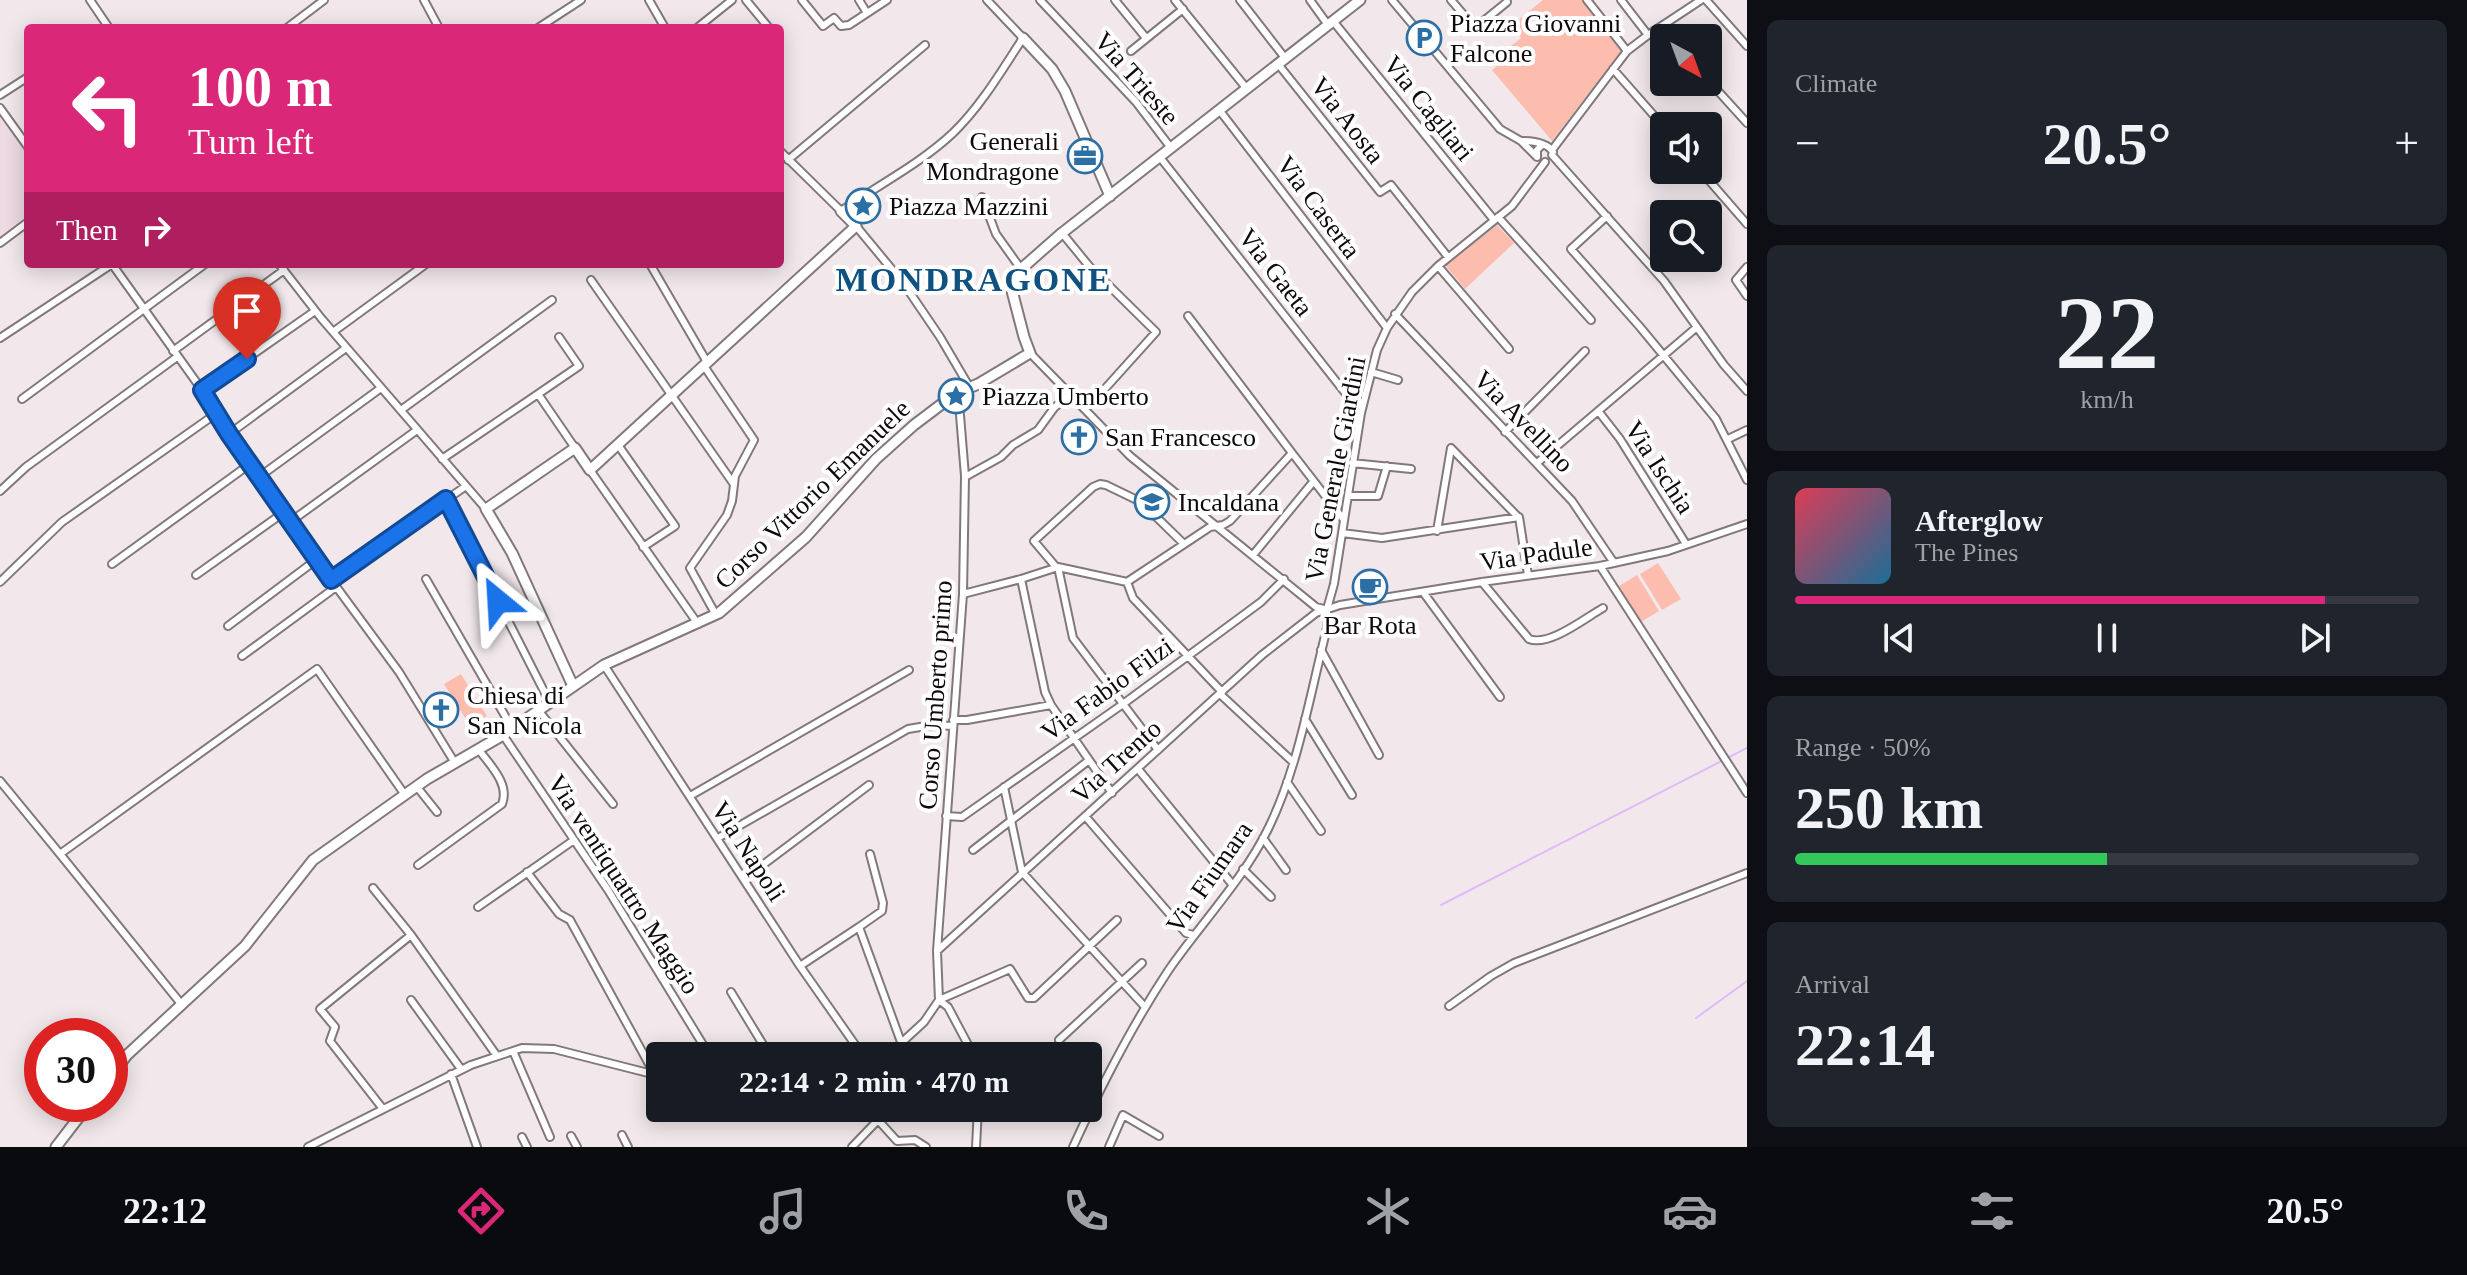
<!DOCTYPE html>
<html lang="en">
<head>
<meta charset="utf-8">
<style>
  :root { --surface:#171b24; --page:#20242c; --text:#f1f3f6; --muted:#9ea1a6; --line:#363941; --accent:#db2777 }
  body { margin:0; font-family:Georgia,serif; background:var(--page); color:var(--text); height:100vh; display:flex; flex-direction:column; font-size:30px; white-space:nowrap }
  * { box-sizing:border-box; margin:0 }
  p { font-size:26px; color:var(--muted) }
  .icon { flex:none; width:44px; height:44px; fill:none; stroke:currentColor; stroke-width:2; stroke-linecap:round; stroke-linejoin:round }
  .map { position:relative; flex:1; overflow:hidden }
  .side { display:flex; flex-direction:column; gap:20px; padding:20px; background:#0d0f14; width:720px }
  .side>* { flex:none }
  .banner { position:absolute; left:24px; top:24px; width:760px; height:244px; border-radius:8px; box-shadow:0 4px 20px #0003; background:#db2777; color:#fff; overflow:hidden }
  .needle { width:52px; rotate:139deg }
  .buttons { position:absolute; left:1650px; top:24px; display:grid; gap:16px }
  .buttons a { display:grid; place-items:center; width:72px; height:72px; border-radius:8px; background:var(--surface); box-shadow:0 4px 20px #0003; font-size:40px }
  .speed { position:absolute; left:24px; top:1018px; display:flex; gap:16px; font-size:40px; font-weight:700; text-align:center }
  .speed>* { display:grid; place-content:center; width:104px; height:104px; border-radius:50%; background:var(--surface); box-shadow:0 4px 20px #0003; line-height:1 }
  .speed .limit { border:12px solid #d22; background:#fff; color:#111 }
  .pin { position:absolute; display:grid; place-items:center; width:68px; height:68px; color:#fff; margin:-82px -34px; border-radius:50% 50% 50% 0; rotate:-45deg; box-shadow:0 0 8px #0007 }
  .pin .icon { rotate:45deg }
  .me { position:absolute; width:88px; margin:-44px; rotate:333deg; stroke-linejoin:round; filter:drop-shadow(0 0 6px #0008) }
  .turn { display:flex; align-items:center; gap:28px; height:168px; padding:0 32px; font-size:36px }
  .turn .icon { width:104px; height:104px; stroke-width:2.5 }
  .turn b { display:block; font-size:56px; line-height:68px }
  .then { display:flex; align-items:center; height:76px; padding:0 32px; background:#0003; gap:16px; font-size:30px }
  .big { font-size:60px; font-weight:700; line-height:1.1 }
  .side .card { flex:1; display:flex; flex-direction:column; justify-content:center; gap:12px; min-width:0; padding:0 28px; border-radius:12px; background:var(--page) }
  .side .dial { align-items:center; gap:0 }
  .dial b { font-size:104px; line-height:1 }
  .song { display:flex; align-items:center; gap:24px }
  .cover { width:96px; height:96px; border-radius:12px; background:linear-gradient(135deg,hsl(350 70% 55%),hsl(200 70% 35%)) }
  .played { height:8px; border-radius:4px; background:linear-gradient(90deg,var(--accent) 85%,var(--line) 85%) }
  .keys { display:flex; justify-content:space-around; direction:ltr }
  .heat { display:flex; justify-content:space-between; align-items:center; font-size:44px; direction:ltr }
  .charge { height:12px; border-radius:6px; background:linear-gradient(90deg,#34c759 50%,var(--line) 0) }
  .trip { position:absolute; left:646px; top:1042px; width:456px; height:80px; border-radius:8px; background:var(--surface); box-shadow:0 4px 20px #0003; font-weight:700; line-height:80px; text-align:center }
  .menu { display:flex; height:128px; justify-content:space-around; align-items:center; background:#090b0e; color:var(--muted) }
  .menu .icon { width:56px; height:56px }
  .menu .on { color:var(--accent) }
  .menu b { font-size:36px; color:var(--text) }
  main { display:flex; flex:1; min-height:0 }
  .map>svg:first-child { display:block }
</style>
</head>
<body>
<main>
<div class="map">
<svg width="1747" height="1147" viewBox="0 0 1747 1147">
  <rect width="100%" height="100%" fill="#f2e8ec"/>
  <!-- built -->
  <path fill="#eddae2" d="M0 116 28 156V215L0 236Z"/>
  <!-- green -->
  <path fill="#fcbdae" d="M1543 0H1582L1621 51 1552 141 1492 70 1506 59 1502 53 1521 38 1512 25Z
    M1497 225 1514 243 1465 289 1445 265Z
    M1658 563 1681 599 1662 610 1640 574Z
    M1637 575 1659 611 1641 622 1619 586Z
    M461 674 487 716 470 726 444 684Z"/>
  <g fill="none" stroke-linecap="round" stroke-linejoin="round">
    <!-- stream -->
    <path stroke="#ddbcf9" stroke-width="2" d="M1441 905 1747 748
      M1696 1018 1747 981"/>
    <!-- street casing -->
    <g stroke="#82787c" stroke-width="10">
      <path id="street" d="M90 0 109 28
        M424 0 439 28
        M649 0 665 28
        M746 0 769 28
        M802 0 823 26 834 18 841 26 849 25 887 0
        M859 0 867 13
        M1040 0 1136 102 1171 148
        M1115 0 1146 38
        M1175 0 1247 89
        M1240 0 1285 58
        M1310 0 1328 25
        M1392 0 1500 129 1521 141 1537 157
        M1451 0 1475 28 1507 2
        M1587 0 1627 51
        M1621 0 1648 35
        M1706 0 1747 46
        M1333 21 1494 220
        M287 28 324 0
        M538 28 581 0
        M697 28 732 0
        M1660 28 1669 38
        M1131 51 1183 9
        M1278 64 1380 192 1391 185 1448 257
        M1613 69 1664 127
        M1708 80 1747 123
        M0 95 28 77
        M0 108 28 147
        M1220 111 1387 328
        M1521 141C1532 141 1547 142 1553 152
        M1552 150 1627 51 1648 35 1701 0
        M780 151 841 211C878 185 920 164 953 133 981 106 1002 70 1023 38L987 0
        M1552 155 1664 281 1724 365 1747 391
        M1159 156 1361 413
        M1537 157V150L1542 145
        M788 160 925 45
        M1700 170 1747 224
        M982 197 996 234 1021 269
        M1607 216 1571 249 1640 327 1716 419 1747 480
        M1498 217 1591 320
        M856 226 904 284 940 337 970 388
        M1062 233 1089 266 1156 332 1102 392 1083 407
        M0 243 28 222
        M279 264 321 318 486 509
        M650 264 707 362
        M1438 266 1509 349
        M1747 267 1736 280 1747 296
        M591 280 733 483
        M1395 314 1572 501 1614 563
        M1188 316 1292 453
        M333 332 426 264
        M0 338 112 264 202 390 307 547 399 672 455 763
        M173 351 284 270
        M1030 353 1130 456 1316 607 1324 609
        M704 366 754 440 735 476 732 501 727 515 690 568 716 615
        M1371 372 1398 380
        M202 390 315 311
        M538 394 579 366 559 337
        M22 399 205 264
        M401 410 552 300
        M1599 412 1620 439 1686 544
        M1505 432 1585 351
        M229 434 346 348
        M1728 439 1747 430
        M618 445 675 526 643 547
        M442 459 538 394 575 448
        M1352 463 1411 469
        M1537 463 1697 327
        M590 470 698 624
        M259 477 381 388
        M965 477 1001 457 1013 445 1038 430 1054 408 1069 395
        M0 491 26 467 177 357
        M1348 496H1378L1387 466
        M446 499 550 703
        M290 522 417 430
        M1437 531 1451 448 1518 517
        M1342 533 1382 538 1519 517 1528 575
        M1253 555 1313 482
        M112 564 250 464
        M1600 566 1747 793
        M1056 567 1034 541 1093 487 1100 484 1106 485 1141 502 1183 543
        M1058 567 1073 638 1158 750
        M196 575 283 513
        M426 579 512 728
        M1021 579 1058 567 1127 582 1210 527 1223 525 1230 521 1292 453 1344 520
        M331 580 466 486
        M0 582 62 522 217 413
        M1127 582 1133 598 1222 692
        M1482 582 1529 639C1549 647 1585 618 1603 608
        M1423 592 1500 697
        M963 594 1021 579 1045 692 1051 705 1112 793
        M228 626 316 560
        M1321 650 1379 755
        M242 656 336 587
        M604 665 800 966 863 1056
        M1220 694 1293 762
        M539 711 613 804
        M1305 719 1352 795
        M953 720H967L1051 705
        M503 735 608 890 710 1056
        M1138 769 1232 884
        M0 781 60 854 317 669 405 795
        M1287 782 1321 831
        M417 787 437 812
        M1004 787 1022 872 1145 1007
        M690 796 909 670
        M946 816 962 817 1123 704 1261 602 1284 579
        M1085 816 1186 933 1193 935
        M718 838 908 729 932 725 953 726
        M1263 838 1286 870
        M973 850 1088 761
        M60 854 182 1005
        M418 865 502 804C510 784 490 765 479 750
        M1243 869 1271 897
        M527 872 559 914 570 920 655 1075
        M744 879 869 785
        M373 888 411 935 497 1056
        M478 907 574 840
        M859 927 882 911 883 903 870 854
        M937 951 1262 655 1316 613 1340 605 1482 582 1600 566 1668 551 1747 524
        M800 966 859 927 901 1042
        M731 992 770 1056
        M411 1000 461 1069
        M939 1000 937 951 963 594 965 476 959 403 962 392
        M939 1000 1010 969 1028 998H1034L1117 920
        M939 1000 948 1007 974 1056
        M1449 1006 1491 976 1514 963 1747 873
        M1059 1040 1142 963
        M513 1051 550 1137
        M887 1056 924 1022 939 1000
        M451 1074 477 1147
        M872 1108 878 1120 897 1141 915 1140 926 1147
        M383 1109 330 1041 335 1027 320 1009 411 935
        M622 1135 628 1147
        M571 1136 577 1147
        M522 1137 527 1147
        M308 1147 471 1065 522 1048 554 1049 660 1076
        M852 1147 878 1120
        M976 1147 978 1108
        M1073 1147C1101 1086 1131 1027 1168 971 1201 923 1244 879 1269 827 1299 765 1310 694 1327 628V609L1334 584 1361 413 1377 350 1387 328 1412 292 1438 266 1512 206 1545 162
        M1109 1147 1123 1115 1159 1136"/>
    </g>
    <!-- secondary casing -->
    <g stroke="#82787c" stroke-width="13">
      <path id="secondary" d="M1023 38 1052 69 1065 91 1110 196
        M573 686 512 553 486 509 575 448 590 470 856 226 841 211
        M110 1077 127 1055 245 946 313 860 427 779 503 735 604 665 719 613 806 537 876 459 914 425 955 394 978 384 1030 353 1024 337 1011 287 1021 269 1062 233 1360 0
        M56 1147 89 1104"/>
    </g>
    <!-- street -->
    <use href="#street" stroke="#fff" stroke-width="6"/>
    <!-- secondary -->
    <use href="#secondary" stroke="#fff" stroke-width="9"/>
  </g>
  <g fill="none" stroke-linecap="round" stroke-linejoin="round">
    <!-- route casing -->
    <g stroke="#114b97" stroke-width="20">
      <path id="route" d="M247 359 202 390 229 434 331 580 446 499 498 601"/>
    </g>
    <!-- route -->
    <use href="#route" stroke="#1a73e8" stroke-width="14"/>
  </g>
  <!-- icons -->
  <defs>
    <g id="parking-ring" transform="scale(1.8)"><circle r="9.5" fill="#fff" stroke="#2b6fa4" stroke-width="1.5"/><path d="M-3.5-5.5H1a3.5 3.5 0 0 1 0 7H-1V5.5H-3.5ZM-1-3.4V-.6H.8a1.4 1.4 0 0 0 0-2.8Z" fill="#2b6fa4"/></g>
    <g id="office-ring" transform="scale(1.8)"><circle r="9.5" fill="#fff" stroke="#2b6fa4" stroke-width="1.5"/><path d="M-6-3h4V-5.5h4V-3h4V5H-6ZM-1-4.5V-3h2v-1.5ZM-6 0V1H6V0Z" fill="#2b6fa4"/></g>
    <g id="sight-ring" transform="scale(1.8)"><circle r="9.5" fill="#fff" stroke="#2b6fa4" stroke-width="1.5"/><path d="M0-6L1.8-2.2L6-1.7L2.9 1.2L3.7 5.4L0 3.3L-3.7 5.4L-2.9 1.2L-6-1.7L-1.8-2.2Z" fill="#2b6fa4"/></g>
    <g id="church-ring" transform="scale(1.8)"><circle r="9.5" fill="#fff" stroke="#2b6fa4" stroke-width="1.5"/><path d="M-1.2-6h2.4v3.5h3.3v2.4h-3.3V6h-2.4V-.1h-3.3v-2.4h3.3Z" fill="#2b6fa4"/></g>
    <g id="school-ring" transform="scale(1.8)"><circle r="9.5" fill="#fff" stroke="#2b6fa4" stroke-width="1.5"/><path d="M0-5L7-2L0 1L-7-2ZM-4 1L0 2.5L4 1V4Q0 6-4 4Z" fill="#2b6fa4"/></g>
    <g id="cafe-ring" transform="scale(1.8)"><circle r="9.5" fill="#fff" stroke="#2b6fa4" stroke-width="1.5"/><path d="M-5.5-4.5H6V0H3Q3 3.5 0 3.5H-2.5Q-5.5 3.5-5.5 0ZM3-3.2v2h1.7v-2ZM-6 4.5H4V6H-6Z" fill="#2b6fa4"/></g>
  </defs>
  <g fill-rule="evenodd">
    <use href="#parking-ring" x="1424" y="38"/>
    <use href="#office-ring" x="1085" y="156"/>
    <use href="#sight-ring" x="863" y="206"/>
    <use href="#sight-ring" x="956" y="396"/>
    <use href="#church-ring" x="1079" y="437"/>
    <use href="#school-ring" x="1152" y="502"/>
    <use href="#cafe-ring" x="1370" y="587"/>
    <use href="#church-ring" x="441" y="710"/>
  </g>
  <g text-anchor="middle" stroke-width="8" stroke-linejoin="round" paint-order="stroke">
    <!-- poi labels -->
    <g font-size="26" fill="#0e0a0c" stroke="#fff" text-anchor="start">
      <text x="1450" y="32">Piazza Giovanni<tspan x="1450" dy="30">Falcone</tspan></text>
      <text x="1059" y="150" text-anchor="end">Generali<tspan x="1059" dy="30">Mondragone</tspan></text>
      <text x="889" y="215">Piazza Mazzini</text>
      <text x="982" y="405">Piazza Umberto</text>
      <text x="1105" y="446">San Francesco</text>
      <text x="1178" y="511">Incaldana</text>
      <text x="1370" y="634" text-anchor="middle">Bar Rota</text>
      <text x="467" y="704">Chiesa di<tspan x="467" dy="30">San Nicola</tspan></text>
    </g>
    <!-- street labels -->
    <g font-size="26" fill="#0e0a0c" stroke="#fff">
      <text transform="translate(1137 78) rotate(49)" y="9">Via Trieste</text>
      <text transform="translate(1429 108) rotate(51)" y="9">Via Cagliari</text>
      <text transform="translate(1348 120) rotate(52)" y="9">Via Aosta</text>
      <text transform="translate(1319 207) rotate(53)" y="9">Via Caserta</text>
      <text transform="translate(1276 272) rotate(52)" y="9">Via Gaeta</text>
      <text transform="translate(1524 421) rotate(46)" y="9">Via Avellino</text>
      <text transform="translate(1660 467) rotate(57)" y="9">Via Ischia</text>
      <text transform="translate(1335 469) rotate(-79)" y="9">Via Generale Giardini</text>
      <text transform="translate(812 494) rotate(-44)" y="9">Corso Vittorio Emanuele</text>
      <text transform="translate(1536 554) rotate(-8)" y="9">Via Padule</text>
      <text transform="translate(1107 689) rotate(-36)" y="9">Via Fabio Filzi</text>
      <text transform="translate(935 695) rotate(-86)" y="9">Corso Umberto primo</text>
      <text transform="translate(1116 761) rotate(-42)" y="9">Via Trento</text>
      <text transform="translate(749 851) rotate(57)" y="9">Via Napoli</text>
      <text transform="translate(1209 877) rotate(-55)" y="9">Via Fiumara</text>
      <text transform="translate(624 884) rotate(57)" y="9">Via ventiquattro Maggio</text>
    </g>
    <!-- district labels -->
    <g font-size="34" font-weight="bold" letter-spacing="2" fill="#0f5180" stroke="#fff">
      <text x="974" y="291">MONDRAGONE</text>
    </g>
  </g>
</svg>
<div class="buttons">
<a><svg class="needle" viewBox="-14 -14 28 28"><path d="M0-13l5 13h-10z" fill="#e53935"/><path d="M0 13l5-13h-10z" fill="#9ea1a6"/></svg></a>
<a><svg class="icon" aria-label="sound" viewBox="0 0 24 24"><path d="M4 9h4l5-4v14l-5-4H4zM17 9q2 3 0 6"/></svg></a>
<a><svg class="icon" aria-label="search" viewBox="0 0 24 24"><circle cx="10" cy="10" r="6"/><path d="M15 15l6 6"/></svg></a>
</div>
<div class="speed"><div class="limit">30</div></div>
<div class="pin" style="left:247px;top:359px;background:#d93025"><svg class="icon" aria-label="arrive" viewBox="0 0 24 24"><path d="M6 21V4h12l-3 4 3 4H6"/></svg></div>
<svg class="me" style="left:498px;top:601px" viewBox="-20 -20 40 40"><path d="M0-17L14 15 0 8-14 15z" fill="#1a73e8" stroke="#fff" stroke-width="4"/></svg>
<div class="trip">22:14 · 2 min · 470 m</div>
<div class="banner">
<div class="turn"><svg class="icon" aria-label="left" viewBox="0 0 24 24"><path d="M17 20v-9H6M10 6l-5 5 5 5"/></svg><div><b>100 m</b>Turn left</div></div>
<div class="then">Then<svg class="icon" aria-label="right" viewBox="0 0 24 24"><path d="M7 20v-9h11M14 6l5 5-5 5"/></svg></div>
</div>
</div>
<section class="side">
<div class="card"><p>Climate</p>
<div class="heat"><a>−</a><b class="big">20.5°</b><a>+</a></div>
</div>
<div class="card dial"><b>22</b><p>km/h</p></div>
<div class="card">
<div class="song"><i class="cover"></i><div><b>Afterglow</b><p>The Pines</p></div></div>
<div class="played"></div>
<div class="keys"><svg class="icon" aria-label="previous" viewBox="0 0 24 24"><path d="M18 5L8 12l10 7zM5 5v14"/></svg><svg class="icon" aria-label="pause" viewBox="0 0 24 24"><path d="M8 5v14M16 5v14"/></svg><svg class="icon" aria-label="next" viewBox="0 0 24 24"><path d="M6 5l10 7-10 7zM19 5v14"/></svg></div>
</div>
<div class="card"><p>Range · 50%</p><b class="big">250 km</b><div class="charge"></div></div>
<div class="card"><p>Arrival</p><b class="big">22:14</b></div>
</section>
</main>
<nav class="menu">
<b>22:12</b>
<svg class="icon on" aria-label="directions" viewBox="0 0 24 24"><path d="M12 3l9 9-9 9-9-9zM9 14v-3h6M13 9l2 2-2 2"/></svg>
<svg class="icon" aria-label="music" viewBox="0 0 24 24"><path d="M9 18V5l10-2v13"/><circle cx="6" cy="18" r="3"/><circle cx="16" cy="16" r="3"/></svg>
<svg class="icon" aria-label="phone" viewBox="0 0 24 24"><path d="M5 4h4l2 5-3 2q2 4 5 5l2-3 5 2v4C11 20 4 13 5 4z"/></svg>
<svg class="icon" aria-label="climate" viewBox="0 0 24 24"><path d="M12 3v18M4 7l16 10M4 17L20 7"/></svg>
<svg class="icon" aria-label="car" viewBox="0 0 24 24"><path d="M5 17H2v-5l4-1 3-4h7l3 4 3 1v5h-3M9 17h6M6 11h13"/><circle cx="7" cy="17" r="2"/><circle cx="17" cy="17" r="2"/></svg>
<svg class="icon" aria-label="filters" viewBox="0 0 24 24"><path d="M4 7h16M4 17h16"/><circle cx="9" cy="7" r="2"/><circle cx="15" cy="17" r="2"/></svg>
<b>20.5°</b>
</nav>
</body>
</html>
